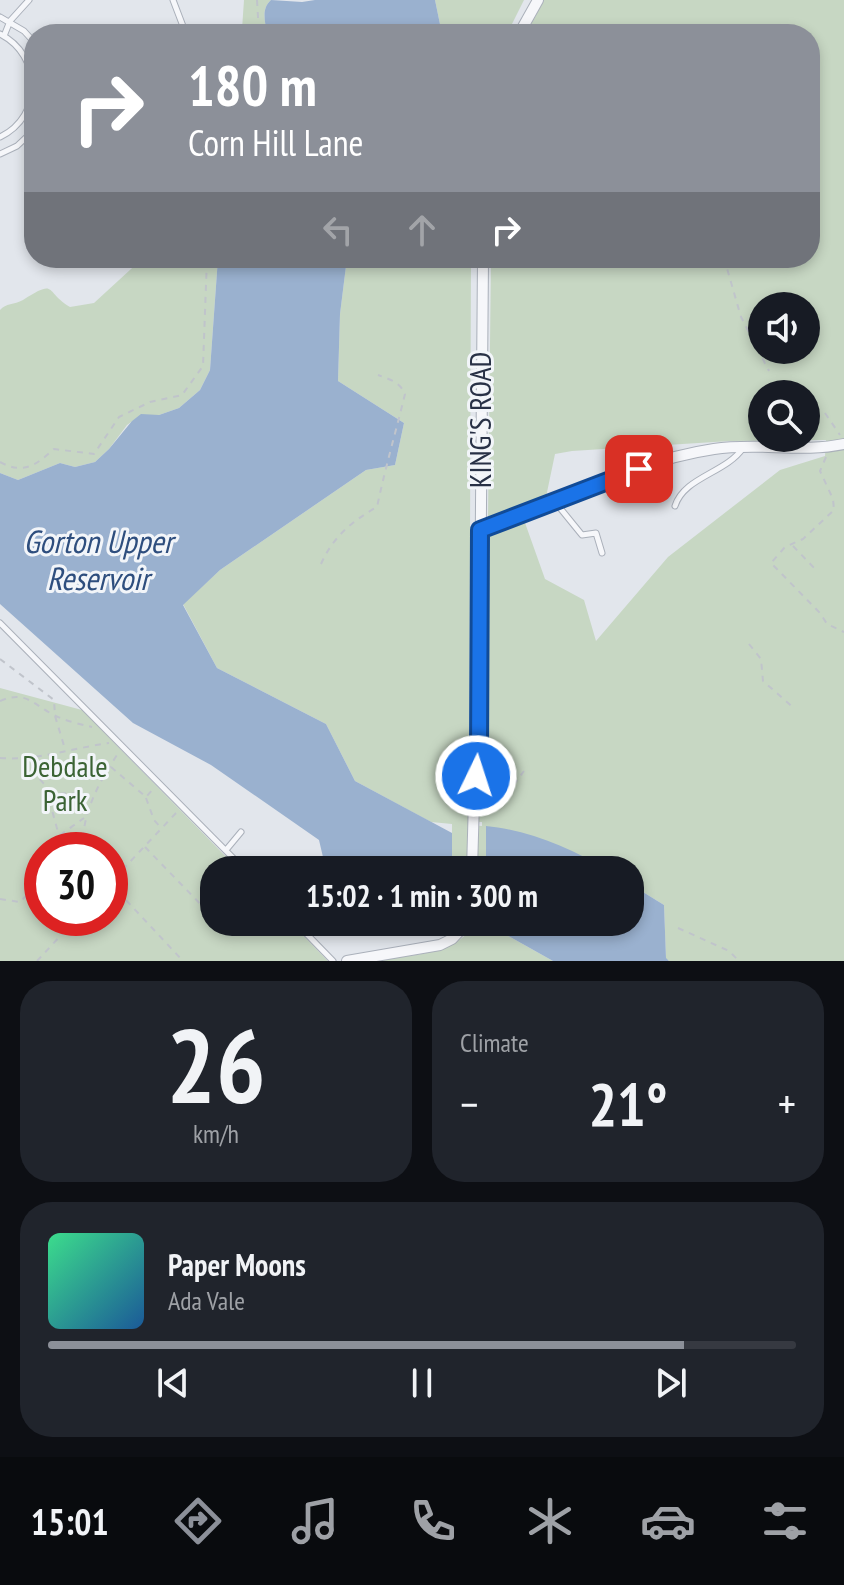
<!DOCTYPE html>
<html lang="en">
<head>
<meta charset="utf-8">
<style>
  :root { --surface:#171b24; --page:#20242c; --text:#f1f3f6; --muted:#9ea1a6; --line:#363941; --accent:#8c9099 }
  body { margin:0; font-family:"PT Sans Narrow",sans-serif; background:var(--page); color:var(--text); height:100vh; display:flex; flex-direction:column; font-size:30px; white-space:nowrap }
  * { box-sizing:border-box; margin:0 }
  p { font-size:26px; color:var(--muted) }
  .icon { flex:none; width:44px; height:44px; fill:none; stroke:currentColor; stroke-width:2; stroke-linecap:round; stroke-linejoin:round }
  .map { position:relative; height:961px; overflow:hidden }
  .side { display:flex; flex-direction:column; gap:20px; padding:20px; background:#0d0f14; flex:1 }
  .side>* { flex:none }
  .guide { position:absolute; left:24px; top:24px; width:796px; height:244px; border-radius:32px; box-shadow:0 4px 12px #0003; background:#8c9099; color:#fff; overflow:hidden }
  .fabs { position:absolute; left:748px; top:292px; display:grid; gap:16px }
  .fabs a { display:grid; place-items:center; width:72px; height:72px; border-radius:50%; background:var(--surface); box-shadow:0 4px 12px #0003; font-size:40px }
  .speed { position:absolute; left:24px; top:832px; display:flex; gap:16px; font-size:40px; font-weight:700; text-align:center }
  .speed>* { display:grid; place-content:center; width:104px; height:104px; border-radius:50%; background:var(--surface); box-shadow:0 4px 12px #0003; line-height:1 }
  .speed .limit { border:12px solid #d22; background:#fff; color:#111 }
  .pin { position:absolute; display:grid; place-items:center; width:68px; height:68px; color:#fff; margin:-34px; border-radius:16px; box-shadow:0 4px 12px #0006 }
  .me { position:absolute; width:88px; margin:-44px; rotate:4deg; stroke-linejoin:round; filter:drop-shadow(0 0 6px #0008) }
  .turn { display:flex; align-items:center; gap:28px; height:168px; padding:0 32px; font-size:36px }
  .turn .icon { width:104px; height:104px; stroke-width:2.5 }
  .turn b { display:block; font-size:56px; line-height:68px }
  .lanes { display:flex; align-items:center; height:76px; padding:0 32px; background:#0003; justify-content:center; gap:40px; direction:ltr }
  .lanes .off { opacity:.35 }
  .big { font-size:60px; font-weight:800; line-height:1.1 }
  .side .tile { flex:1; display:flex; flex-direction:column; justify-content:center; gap:12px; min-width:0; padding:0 28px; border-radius:32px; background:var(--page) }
  .side .dial { align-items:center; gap:0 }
  .dial b { font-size:104px; line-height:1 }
  .song { display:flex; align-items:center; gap:24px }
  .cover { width:96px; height:96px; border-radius:12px; background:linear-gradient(135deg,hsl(150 70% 55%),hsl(210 70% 35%)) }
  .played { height:8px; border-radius:4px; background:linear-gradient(90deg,var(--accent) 85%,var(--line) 85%) }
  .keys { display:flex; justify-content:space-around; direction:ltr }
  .heat { display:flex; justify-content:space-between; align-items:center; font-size:44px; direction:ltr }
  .side .tiles { flex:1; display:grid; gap:20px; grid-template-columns:1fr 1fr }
  .tile:last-child { grid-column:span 2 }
  .trip { position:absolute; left:200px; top:856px; width:444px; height:80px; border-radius:32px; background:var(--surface); box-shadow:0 4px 12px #0003; font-weight:800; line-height:80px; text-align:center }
  .tab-bar { display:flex; height:128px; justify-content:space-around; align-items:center; background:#090b0e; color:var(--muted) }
  .tab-bar .icon { width:56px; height:56px }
  .tab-bar .active { color:var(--accent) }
  .tab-bar b { font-size:36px; color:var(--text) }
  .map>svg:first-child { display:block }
</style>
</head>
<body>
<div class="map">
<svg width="844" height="961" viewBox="0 0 844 961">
  <rect width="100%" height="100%" fill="#e2e6ec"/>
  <!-- green -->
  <path fill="#c7d7c3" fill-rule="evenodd" d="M244 0H271C261 9 265 21 267 34H213L225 29H242Z
    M435 0H524L507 34H442Z
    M544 0H844V961H669L666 959 664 905 630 884V870H607L593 861 486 827V870H452V824L431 822 355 781 326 724 217 668 183 604 220 570 366 470 395 465 404 423 338 381 340 314 347 258H471L469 825 482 826V822H476C479 800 479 777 494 760L486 753 489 535 524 520 545 579 584 600 596 641 668 557 780 470 825 456 826 440 730 441 572 451 555 454 546 497 500 519 488 517 491 258H810V34H526ZM762 306H806V350H762ZM762 394H806V438H762Z
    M143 258H218L210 370 200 390 179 408 159 415H141L127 425 109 449 95 462 75 467 60 463 18 480 0 473V310C6 303 14 305 23 300 58 278 44 292 70 307L94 303Z
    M0 688 82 710 239 870H214V922H290L328 961H0ZM42 850H110V918H42Z
    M469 922H485V926L494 928 553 961H363C400 956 451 958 475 925Z"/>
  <!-- water -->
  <path fill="#9ab1cf" d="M271 0 302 2 315 0H435L442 34H267C265 21 261 9 271 0Z
    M218 258H347L340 314 338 381 404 423 395 465 366 470 220 570 183 605 217 668 326 724 355 781 452 833V870H326L319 840 211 765 133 723 0 604V473L18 480 60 463 75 467 95 462 109 449 132 421 141 414 159 415 179 408 200 390 210 370Z
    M486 826C527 830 572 848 607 870H486Z
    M630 884 664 905 666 958 669 961H553L494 928 485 926V922H630Z"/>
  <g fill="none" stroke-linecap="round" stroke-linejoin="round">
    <!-- lane casing -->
    <g stroke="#aab0ba" stroke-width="7">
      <path id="lane" d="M173 0 186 34
        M0 17 24 31 34 42
        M0 34C42 55 44 116 0 137
        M4 36 10 21 29 0
        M0 154 17 146 34 130
        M562 499 560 508 582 535 596 533 602 553
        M675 506C684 477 726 473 743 448
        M0 623 245 870
        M226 850 241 832
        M295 922 333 961"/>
    </g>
    <!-- street casing -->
    <g stroke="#aab0ba" stroke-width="12">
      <path id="street" d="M519 34 538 0
        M480 530C557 503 633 461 714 449 757 442 802 453 844 444
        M472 870 474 800 479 752 483 258
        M347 961 440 945 452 939 468 922"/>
    </g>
    <!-- path -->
    <path stroke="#c0c4cb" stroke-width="2" stroke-dasharray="6 6" stroke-linecap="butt" d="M257 0 259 34
      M724 258 741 317 769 371
      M754 341 762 329
      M825 413 840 435
      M826 457 820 471 833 499 834 510 803 539 785 547 771 563 820 613 827 624 844 632
      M0 462C24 475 36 465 54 449L94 454 119 417 150 402 182 395 203 366 207 258
      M793 546 817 571
      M321 564C333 537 352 521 377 507 385 469 396 431 405 394 400 382 389 379 378 375
      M749 644 761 659 763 681 795 709
      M0 659 54 700 55 716 65 749
      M0 701C26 690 32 704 54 715 65 721 80 724 92 727
      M0 758C36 761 73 748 109 743
      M24 761 45 785 63 850
      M111 767 146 797 154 788
      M48 795 68 793 93 796
      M146 798 154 820 161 828
      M499 804 524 771
      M176 813 110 883 183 961
      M60 835 84 818
      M145 847 212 916
      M83 850C81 814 99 782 119 752
      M0 899 20 902 42 880
      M678 928 729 951 739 961
      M37 961 77 918"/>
    <!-- lane -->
    <use href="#lane" stroke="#f6f7fa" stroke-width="5"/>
    <!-- street -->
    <use href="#street" stroke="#f6f7fa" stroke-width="10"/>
  </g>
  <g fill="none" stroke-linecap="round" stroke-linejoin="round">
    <!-- route casing -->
    <g stroke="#114b97" stroke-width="20">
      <path id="route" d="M476 776 479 752 480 530 639 469"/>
    </g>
    <!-- route -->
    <use href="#route" stroke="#1a73e8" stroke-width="14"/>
  </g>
  <g text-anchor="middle" stroke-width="6" stroke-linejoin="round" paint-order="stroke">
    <!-- street labels -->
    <g font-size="30" fill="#283146" stroke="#f2f5f9">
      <text transform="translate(481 420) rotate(-90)" y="10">KING'S ROAD</text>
    </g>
    <!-- park labels -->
    <g font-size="30" fill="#3b6334" stroke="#f2f5f9">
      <text x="65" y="777">Debdale<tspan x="65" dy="34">Park</tspan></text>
    </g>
    <!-- water labels -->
    <g font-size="32" font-style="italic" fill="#2e4e7e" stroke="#f2f5f9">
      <text x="98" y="553">Gorton Upper<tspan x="98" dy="37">Reservoir</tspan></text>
    </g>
  </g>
</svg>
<div class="fabs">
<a><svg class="icon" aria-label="sound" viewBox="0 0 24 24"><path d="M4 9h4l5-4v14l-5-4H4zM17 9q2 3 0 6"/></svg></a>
<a><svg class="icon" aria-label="search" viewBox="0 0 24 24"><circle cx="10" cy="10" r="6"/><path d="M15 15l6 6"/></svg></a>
</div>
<div class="speed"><div class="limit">30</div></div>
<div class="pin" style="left:639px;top:469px;background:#d93025"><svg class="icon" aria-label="arrive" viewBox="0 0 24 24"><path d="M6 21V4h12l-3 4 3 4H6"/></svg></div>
<svg class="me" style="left:476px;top:776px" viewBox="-20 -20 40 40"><circle r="17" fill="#1a73e8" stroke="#fff" stroke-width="3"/><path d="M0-11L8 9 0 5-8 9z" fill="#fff"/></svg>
<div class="trip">15:02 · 1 min · 300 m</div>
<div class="guide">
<div class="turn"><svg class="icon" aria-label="right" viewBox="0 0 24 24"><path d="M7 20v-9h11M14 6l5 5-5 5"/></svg><div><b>180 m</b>Corn Hill Lane</div></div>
<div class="lanes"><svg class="icon off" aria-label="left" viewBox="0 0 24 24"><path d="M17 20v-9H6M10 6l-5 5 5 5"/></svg><svg class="icon off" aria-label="ahead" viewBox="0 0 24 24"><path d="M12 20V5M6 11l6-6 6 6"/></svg><svg class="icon" aria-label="right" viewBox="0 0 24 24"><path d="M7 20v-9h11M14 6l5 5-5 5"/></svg></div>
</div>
</div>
<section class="side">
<div class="tiles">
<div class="tile dial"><b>26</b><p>km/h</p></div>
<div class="tile"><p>Climate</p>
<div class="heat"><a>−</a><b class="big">21°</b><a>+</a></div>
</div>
<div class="tile">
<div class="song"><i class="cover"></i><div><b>Paper Moons</b><p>Ada Vale</p></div></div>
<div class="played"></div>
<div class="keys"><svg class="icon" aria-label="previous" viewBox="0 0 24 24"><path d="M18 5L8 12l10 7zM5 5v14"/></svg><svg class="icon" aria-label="pause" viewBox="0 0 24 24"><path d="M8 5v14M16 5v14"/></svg><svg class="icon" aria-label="next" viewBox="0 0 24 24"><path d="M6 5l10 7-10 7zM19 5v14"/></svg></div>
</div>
</div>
</section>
<nav class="tab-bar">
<b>15:01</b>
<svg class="icon active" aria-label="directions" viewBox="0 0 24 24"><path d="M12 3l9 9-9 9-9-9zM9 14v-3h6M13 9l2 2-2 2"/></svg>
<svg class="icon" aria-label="music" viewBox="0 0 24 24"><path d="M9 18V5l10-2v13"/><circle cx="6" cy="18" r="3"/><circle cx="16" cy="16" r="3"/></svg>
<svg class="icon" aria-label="phone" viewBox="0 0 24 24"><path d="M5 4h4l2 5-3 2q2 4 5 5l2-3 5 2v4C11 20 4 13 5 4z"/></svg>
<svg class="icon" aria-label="climate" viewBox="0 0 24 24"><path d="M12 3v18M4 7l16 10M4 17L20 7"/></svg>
<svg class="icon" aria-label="car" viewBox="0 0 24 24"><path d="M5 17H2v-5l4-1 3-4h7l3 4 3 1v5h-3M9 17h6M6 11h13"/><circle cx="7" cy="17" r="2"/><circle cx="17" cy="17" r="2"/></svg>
<svg class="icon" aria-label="filters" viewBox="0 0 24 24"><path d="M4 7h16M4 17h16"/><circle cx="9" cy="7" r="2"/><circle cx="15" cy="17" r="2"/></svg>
</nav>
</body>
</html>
